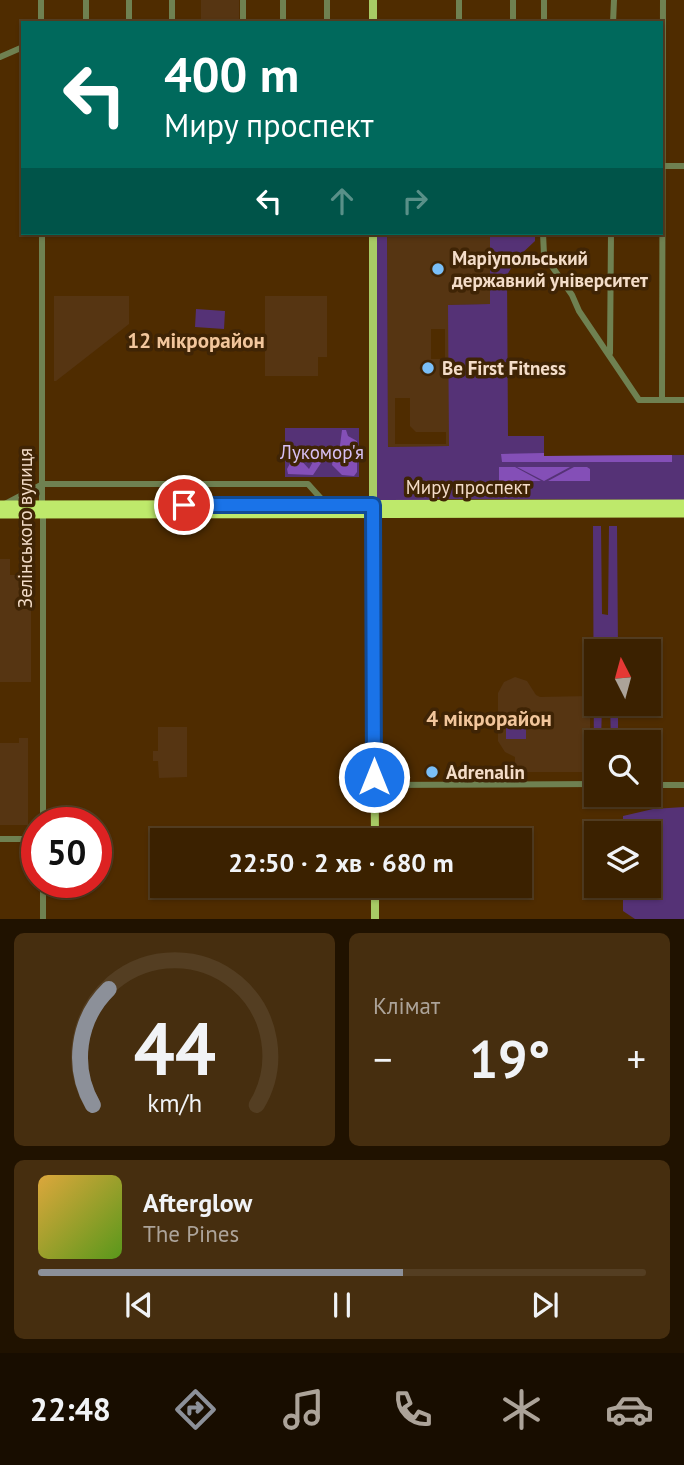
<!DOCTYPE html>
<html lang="uk">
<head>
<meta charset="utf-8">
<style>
  :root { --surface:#3b2100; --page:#462e0f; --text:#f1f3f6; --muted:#aca399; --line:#543e22; --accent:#8c9099 }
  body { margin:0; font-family:"PT Sans",sans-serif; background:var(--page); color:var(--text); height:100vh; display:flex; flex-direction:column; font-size:26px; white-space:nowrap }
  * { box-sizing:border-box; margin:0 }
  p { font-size:23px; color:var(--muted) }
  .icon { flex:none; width:38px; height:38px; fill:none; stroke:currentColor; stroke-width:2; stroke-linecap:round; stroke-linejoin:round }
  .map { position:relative; height:919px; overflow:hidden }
  .side { display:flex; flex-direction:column; gap:14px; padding:14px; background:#201200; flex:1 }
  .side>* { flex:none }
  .hud { position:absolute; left:21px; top:21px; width:642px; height:214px; border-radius:0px; box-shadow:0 2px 5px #0004,0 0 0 2px var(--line); background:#00695c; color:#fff; overflow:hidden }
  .needle { width:46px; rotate:354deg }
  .controls { position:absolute; left:584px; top:639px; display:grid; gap:14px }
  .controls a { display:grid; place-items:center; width:77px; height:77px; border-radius:0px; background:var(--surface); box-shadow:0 2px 5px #0004,0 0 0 2px var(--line); font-size:35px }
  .speed { position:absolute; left:21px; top:807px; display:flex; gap:14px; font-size:35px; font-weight:700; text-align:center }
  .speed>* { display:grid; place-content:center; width:91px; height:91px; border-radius:50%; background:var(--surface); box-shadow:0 2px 5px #0004,0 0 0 2px var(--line); line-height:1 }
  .speed .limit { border:10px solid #d22; background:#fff; color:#111 }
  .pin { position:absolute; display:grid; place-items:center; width:60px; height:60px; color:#fff; margin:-30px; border:4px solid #fff; border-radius:50%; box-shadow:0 2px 7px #0007 }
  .me { position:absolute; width:77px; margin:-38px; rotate:0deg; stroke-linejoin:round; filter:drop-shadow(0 0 5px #0008) }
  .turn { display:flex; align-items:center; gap:24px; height:147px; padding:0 28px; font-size:32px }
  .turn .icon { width:91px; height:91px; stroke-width:2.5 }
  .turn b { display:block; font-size:49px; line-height:60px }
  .lanes { display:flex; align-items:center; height:66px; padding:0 28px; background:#0003; justify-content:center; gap:35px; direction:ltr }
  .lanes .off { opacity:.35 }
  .big { font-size:52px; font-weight:700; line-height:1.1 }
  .side .widget { flex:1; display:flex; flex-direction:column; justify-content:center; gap:10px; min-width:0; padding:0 24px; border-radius:10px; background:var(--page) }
  .side .dial { align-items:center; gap:0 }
  .dial svg { height:182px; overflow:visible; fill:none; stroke:var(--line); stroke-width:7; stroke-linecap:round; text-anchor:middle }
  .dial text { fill:var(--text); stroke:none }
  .song { display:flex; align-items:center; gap:21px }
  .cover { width:84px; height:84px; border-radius:10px; background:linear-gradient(135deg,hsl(40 70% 55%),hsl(90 70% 35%)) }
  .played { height:7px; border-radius:4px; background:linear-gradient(90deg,var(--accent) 60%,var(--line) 60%) }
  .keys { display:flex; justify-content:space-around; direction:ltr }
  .heat { display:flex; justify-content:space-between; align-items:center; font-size:38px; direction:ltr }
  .side .tiles { flex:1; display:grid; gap:14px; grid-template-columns:1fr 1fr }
  .widget:last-child { grid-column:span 2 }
  .trip { position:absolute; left:150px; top:828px; width:382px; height:70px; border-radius:0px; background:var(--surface); box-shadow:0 2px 5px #0004,0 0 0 2px var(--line); font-weight:700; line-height:70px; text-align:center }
  .menu { display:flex; height:112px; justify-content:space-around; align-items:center; background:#180d00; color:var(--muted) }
  .menu .icon { width:49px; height:49px }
  .menu .active { color:var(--accent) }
  .menu b { font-size:32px; color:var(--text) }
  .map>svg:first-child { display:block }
</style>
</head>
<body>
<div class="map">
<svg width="684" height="919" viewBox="0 0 684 919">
  <rect width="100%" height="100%" fill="#4f2c00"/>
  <!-- built -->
  <path fill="#563512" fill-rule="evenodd" d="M201 0H239V23H201Z
    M387 233H490V304L449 305V446L388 447ZM431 329H445V359H431ZM395 398H410V426L416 432H446V444H395Z
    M54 296H129V324L56 381H54Z
    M265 296H327V357H318V376H265Z
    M0 559H10V575H31V682H0Z
    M515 677 527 681 536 695 540 697 590 696V772H515V757L505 752 498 741V693L504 682Z
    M158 727H187V777L159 778 158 761H153V751H158Z
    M19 738H28V825H0V743H19Z"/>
  <!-- green -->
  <path fill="#553276" d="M376 233H387L388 447 449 446 448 305 490 304V233H535V241L518 257 507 275 508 436H544V456L684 455V500L432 499V501L376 502Z
    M196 309 225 311 224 329 195 327Z
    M285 428H359V477H285Z
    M593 526H601L602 614 608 615 609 526H617L618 651H609V638H602V651H597V704H602L601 742H597V776H594Z
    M610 704H618V742H611Z
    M506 713H526V739H506Z
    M684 807V919H635L623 911V886H649V833H623V816L653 809Z"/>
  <!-- forest -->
  <path fill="#844fb7" d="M342 430H346L348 436 357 441V472L354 476 342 475 332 465 333 459 339 453Z
    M544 453V456L672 455V462H502L501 454Z
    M319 455 321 463 313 475 288 474 287 469 293 458 298 457 309 469 316 456Z
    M499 467H515L541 481H499Z
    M517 467H570L544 481Z
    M574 467H587L590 469V481H548Z"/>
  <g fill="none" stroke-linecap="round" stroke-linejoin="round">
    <!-- minor -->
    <path stroke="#6f8151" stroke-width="6" d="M41 0V23
      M86 0V23
      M129 0V23
      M172 0V23
      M243 0V23
      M283 0V23
      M459 0V23
      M327 23V0
      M513 23V0
      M544 23V0
      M613 23 614 0
      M0 57 23 47
      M662 166H684
      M42 233V505
      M543 233 544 255 572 295 579 311 639 400H684
      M610 353 611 233
      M662 400 663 0
      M5 504 43 484H308L326 504
      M43 514V822
      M374 785 597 784
      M649 785H684
      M0 839H37
      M43 882V919"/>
    <!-- major -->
    <path stroke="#a8cb65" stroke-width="8" d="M373 0V23
      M373 504V233
      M373 514 375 840
      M375 886V919"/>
    <!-- highway -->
    <path stroke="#bee96b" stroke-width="9" d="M0 505 684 504
      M0 514 684 513"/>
  </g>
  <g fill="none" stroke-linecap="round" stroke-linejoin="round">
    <!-- route casing -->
    <g stroke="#114b97" stroke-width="18">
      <path id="route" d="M184 505H373L374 777"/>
    </g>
    <!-- route -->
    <use href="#route" stroke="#1a73e8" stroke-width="12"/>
  </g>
  <!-- markers -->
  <g fill="#7abff8" stroke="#3f2405" stroke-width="2.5">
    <circle cx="438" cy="269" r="7"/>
    <circle cx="428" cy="368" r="7"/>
    <circle cx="432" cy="772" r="7"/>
  </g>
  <g text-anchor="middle" stroke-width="7" stroke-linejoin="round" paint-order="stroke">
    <!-- poi labels -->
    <g font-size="19" font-weight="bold" fill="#f4ddc9" stroke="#3f2405" text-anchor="start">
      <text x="452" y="265">Маріупольський<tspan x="452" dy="22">державний університет</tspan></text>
      <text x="442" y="375">Be First Fitness</text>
      <text x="446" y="779">Adrenalin</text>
    </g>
    <!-- park labels -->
    <g font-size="19" fill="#d7c0f4" stroke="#3f2405">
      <text x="322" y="459">Лукомор'я</text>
    </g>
    <!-- street labels -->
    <g font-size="19" fill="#f4ddc9" stroke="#3f2405">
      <text x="468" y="494">Миру проспект</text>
      <text transform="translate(25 528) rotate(-90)" y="7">Зелінського вулиця</text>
    </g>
    <!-- neighbourhood labels -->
    <g font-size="21" font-weight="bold" fill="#f2c69c" stroke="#3f2405">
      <text x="196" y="348">12 мікрорайон</text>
      <text x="489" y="726">4 мікрорайон</text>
    </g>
  </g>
</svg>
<div class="controls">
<a><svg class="needle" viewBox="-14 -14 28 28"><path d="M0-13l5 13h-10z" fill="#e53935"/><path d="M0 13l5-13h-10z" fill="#aca399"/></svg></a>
<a><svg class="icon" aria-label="search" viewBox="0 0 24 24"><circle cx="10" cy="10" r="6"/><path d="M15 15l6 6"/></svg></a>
<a><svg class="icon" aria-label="layers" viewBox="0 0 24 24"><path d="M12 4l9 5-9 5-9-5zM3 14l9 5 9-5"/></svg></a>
</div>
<div class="speed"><div class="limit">50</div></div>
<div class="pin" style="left:184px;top:505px;background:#d93025"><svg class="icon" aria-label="arrive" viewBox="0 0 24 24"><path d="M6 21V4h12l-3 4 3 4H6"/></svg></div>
<svg class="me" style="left:374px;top:777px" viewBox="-20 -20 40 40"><circle r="17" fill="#1a73e8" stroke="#fff" stroke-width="3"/><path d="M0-11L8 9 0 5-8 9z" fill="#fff"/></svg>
<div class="trip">22:50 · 2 хв · 680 m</div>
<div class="hud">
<div class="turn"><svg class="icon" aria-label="left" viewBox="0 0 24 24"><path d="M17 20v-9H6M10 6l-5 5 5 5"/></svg><div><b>400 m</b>Миру проспект</div></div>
<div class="lanes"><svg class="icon" aria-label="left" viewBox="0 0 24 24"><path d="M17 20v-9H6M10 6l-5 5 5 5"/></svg><svg class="icon off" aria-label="ahead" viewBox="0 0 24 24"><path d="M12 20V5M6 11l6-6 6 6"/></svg><svg class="icon off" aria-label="right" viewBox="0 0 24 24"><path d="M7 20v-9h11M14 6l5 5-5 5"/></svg></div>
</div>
</div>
<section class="side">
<div class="tiles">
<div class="widget dial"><svg viewBox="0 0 100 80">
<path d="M14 69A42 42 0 1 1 86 69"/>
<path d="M14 69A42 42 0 0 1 21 18" stroke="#8c9099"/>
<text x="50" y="56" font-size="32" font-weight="700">44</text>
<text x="50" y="72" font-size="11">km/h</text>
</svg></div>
<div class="widget"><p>Клімат</p>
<div class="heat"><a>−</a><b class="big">19°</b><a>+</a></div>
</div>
<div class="widget">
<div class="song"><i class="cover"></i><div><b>Afterglow</b><p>The Pines</p></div></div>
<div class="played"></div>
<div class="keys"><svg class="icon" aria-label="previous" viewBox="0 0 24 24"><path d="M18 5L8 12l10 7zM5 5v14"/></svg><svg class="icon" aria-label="pause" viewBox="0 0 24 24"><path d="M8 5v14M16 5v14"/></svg><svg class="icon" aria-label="next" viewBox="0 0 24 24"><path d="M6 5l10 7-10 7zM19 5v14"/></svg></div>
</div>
</div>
</section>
<nav class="menu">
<b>22:48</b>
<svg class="icon active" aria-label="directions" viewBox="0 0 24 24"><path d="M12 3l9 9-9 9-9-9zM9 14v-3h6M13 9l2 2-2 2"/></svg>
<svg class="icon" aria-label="music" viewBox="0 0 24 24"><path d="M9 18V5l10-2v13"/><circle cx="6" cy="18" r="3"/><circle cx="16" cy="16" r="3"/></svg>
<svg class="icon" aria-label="phone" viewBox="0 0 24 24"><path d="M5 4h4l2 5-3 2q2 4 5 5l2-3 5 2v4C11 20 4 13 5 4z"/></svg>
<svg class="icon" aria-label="climate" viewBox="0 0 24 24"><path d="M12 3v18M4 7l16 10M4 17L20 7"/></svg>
<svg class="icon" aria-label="car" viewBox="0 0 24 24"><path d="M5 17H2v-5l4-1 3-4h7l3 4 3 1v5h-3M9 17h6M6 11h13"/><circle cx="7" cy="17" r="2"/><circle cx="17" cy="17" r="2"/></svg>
</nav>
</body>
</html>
